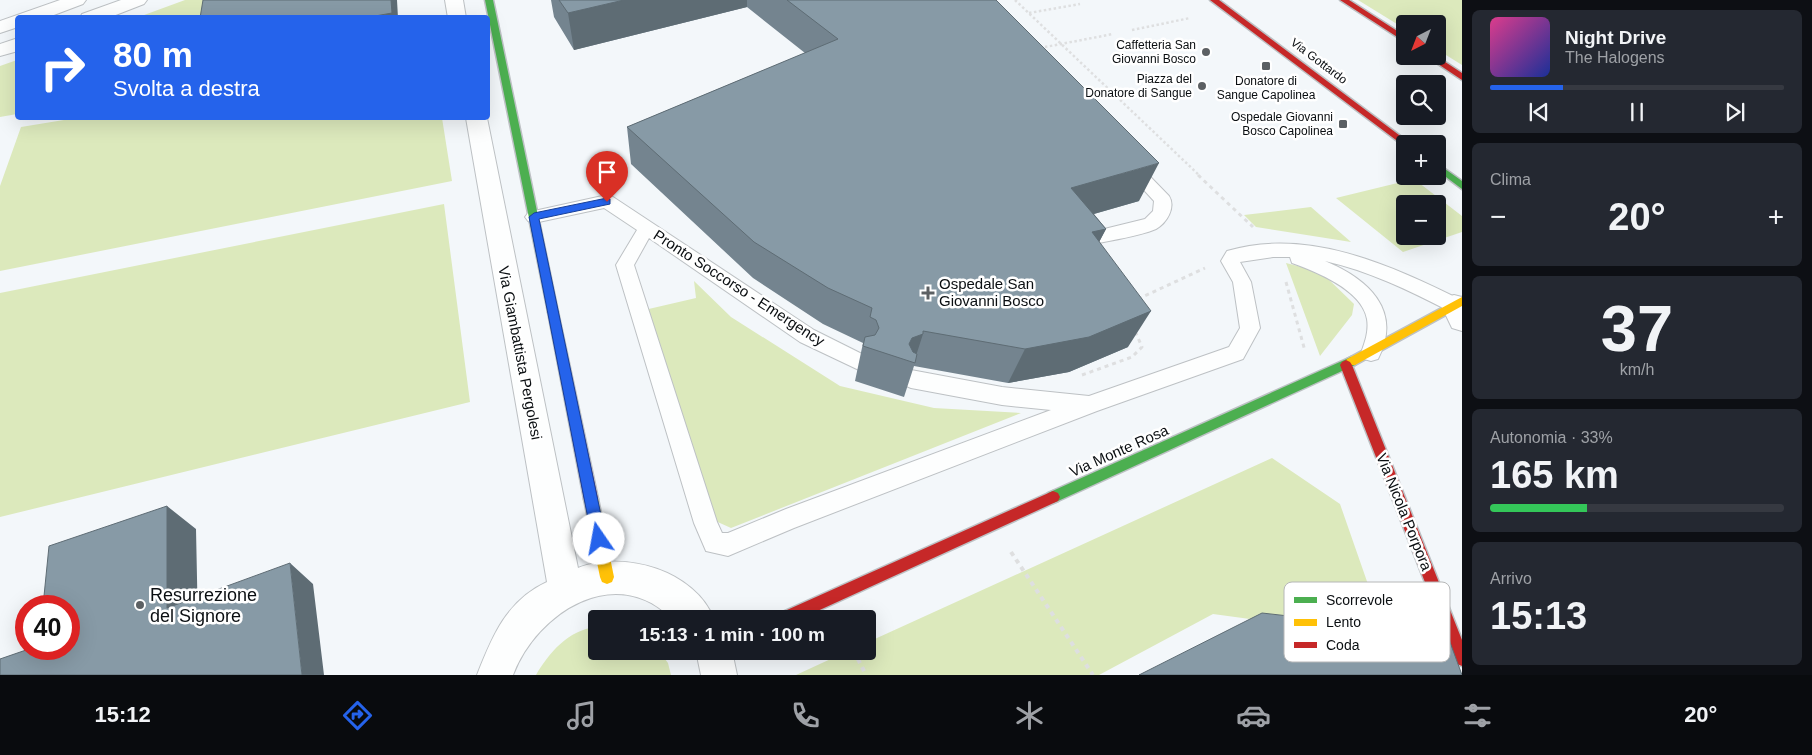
<!DOCTYPE html>
<html lang="it">
<head>
<meta charset="utf-8">
<style>
  :root { --surface:#171b24; --page:#242831; --text:#f1f3f6; --muted:#9ea1a6; --line:#363941; --accent:#2563eb }
  body { margin:0; font-family:Helvetica,sans-serif; background:var(--page); color:var(--text); height:100vh; display:flex; flex-direction:column; font-size:19px; white-space:nowrap }
  * { box-sizing:border-box; margin:0 }
  p { font-size:16px; color:var(--muted) }
  .icon { flex:none; width:28px; height:28px; fill:none; stroke:currentColor; stroke-width:2; stroke-linecap:round; stroke-linejoin:round }
  .map { position:relative; flex:1; overflow:hidden }
  .side { display:flex; flex-direction:column; gap:10px; padding:10px; background:#0d0f14; width:350px }
  .side>* { flex:none }
  .guide { position:absolute; left:15px; top:15px; width:475px; height:105px; border-radius:5px; box-shadow:0 5px 20px #0002; background:#2563eb; color:#fff; overflow:hidden }
  .needle { width:32px; rotate:222deg }
  .buttons { position:absolute; left:1396px; top:15px; display:grid; gap:10px }
  .buttons a { display:grid; place-items:center; width:50px; height:50px; border-radius:5px; background:var(--surface); box-shadow:0 5px 20px #0002; font-size:25px }
  .speed { position:absolute; left:15px; top:595px; display:flex; gap:10px; font-size:25px; font-weight:700; text-align:center }
  .speed>* { display:grid; place-content:center; width:65px; height:65px; border-radius:50%; background:var(--surface); box-shadow:0 5px 20px #0002; line-height:1 }
  .speed .limit { border:8px solid #d22; background:#fff; color:#111 }
  .pin { position:absolute; display:grid; place-items:center; width:42px; height:42px; color:#fff; margin:-51px -21px; border-radius:50% 50% 50% 0; rotate:-45deg; box-shadow:0 0 5px #0007 }
  .pin .icon { rotate:45deg }
  .me { position:absolute; width:55px; margin:-28px; rotate:348deg; stroke-linejoin:round; filter:drop-shadow(0 0 4px #0008) }
  .turn { display:flex; align-items:center; gap:18px; height:105px; padding:0 15px; font-size:22px }
  .turn .icon { width:65px; height:65px; stroke-width:2.5 }
  .turn b { display:block; font-size:35px; line-height:42px }
  .big { font-size:38px; font-weight:800; line-height:1.1 }
  .side .widget { flex:1; display:flex; flex-direction:column; justify-content:center; gap:8px; min-width:0; padding:0 18px; border-radius:8px; background:var(--page) }
  .side .dial { align-items:center; gap:0 }
  .dial b { font-size:65px; line-height:1 }
  .song { display:flex; align-items:center; gap:15px }
  .cover { width:60px; height:60px; border-radius:8px; background:linear-gradient(135deg,hsl(330 70% 55%),hsl(230 70% 35%)) }
  .played { height:5px; border-radius:2px; background:linear-gradient(90deg,var(--accent) 25%,var(--line) 25%) }
  .keys { display:flex; justify-content:space-around; direction:ltr }
  .heat { display:flex; justify-content:space-between; align-items:center; font-size:28px; direction:ltr }
  .charge { height:8px; border-radius:4px; background:linear-gradient(90deg,#34c759 33%,var(--line) 0) }
  .trip { position:absolute; left:588px; top:610px; width:288px; height:50px; border-radius:5px; background:var(--surface); box-shadow:0 5px 20px #0002; font-weight:800; line-height:50px; text-align:center }
  .menu { display:flex; height:80px; justify-content:space-around; align-items:center; background:#090b0e; color:var(--muted) }
  .menu .icon { width:35px; height:35px }
  .menu .selected { color:var(--accent) }
  .menu b { font-size:22px; color:var(--text) }
  main { display:flex; flex:1; min-height:0 }
  .map>svg:first-child { display:block }
</style>
</head>
<body>
<main>
<div class="map">
<svg width="1462" height="675" viewBox="0 0 1462 675">
  <rect width="100%" height="100%" fill="#f3f7fa"/>
  <!-- green -->
  <path fill="#dce9bc" fill-rule="evenodd" d="M185 0H214L210 17 136 18Z
    M1358 0H1462V65L1438 50V24H1405V29Z
    M17 60V114L0 117V66Z
    M76 118H442L452 181 0 271V186L21 127Z
    M1414 179 1462 216V232L1403 252 1336 198ZM1405 204H1438V236H1405Z
    M444 204 470 402 0 517V293Z
    M1311 207 1351 242 1256 227 1244 215Z
    M1286 263 1321 272 1354 304 1352 315 1320 356Z
    M694 281 731 317 840 386 934 408 1021 413 731 528 711 519 640 311 696 298Z
    M1272 458 1340 504 1370 590 1391 638 1213 614 1099 675H796L848 651H866V643Z
    M596 627V651H659L668 663 671 675H536C549 653 568 630 596 627Z"/>
  <g fill="none" stroke-linecap="round" stroke-linejoin="round">
    <!-- lane casing -->
    <g stroke="#bdc1c4" stroke-width="2">
      <path id="lane" d="M1129 160 1135 161 1169 196C1176 207 1167 223 1156 229 1140 236 1112 240 1094 244L1088 243 1085 238 1088 233 1145 219 1153 211 1154 201 1121 165 1123 161Z
        M607 195 613 197 814 330 866 356 869 362 866 368 859 370 800 342 649 238 634 265 717 522 722 533H728L786 509 1051 410 1002 405 911 388 904 385 901 379 904 373 911 370 1002 387 1089 396 1229 347 1240 328 1233 282 1221 261 1227 251C1308 227 1390 265 1461 300L1462 308 1454 312 1447 310C1408 290 1369 271 1325 261 1368 279 1403 310 1378 359L1371 361 1364 359 1361 353C1365 342 1369 331 1367 319 1362 290 1317 272 1292 263L1290 257H1273L1240 262 1251 282 1260 328 1243 359 1097 411 794 528 728 556 706 551 694 523 616 265 637 230 604 208 534 223 528 221 525 217 528 213 534 211Z"/>
    </g>
    <!-- street casing -->
    <g stroke="#bdc1c4" stroke-width="2">
      <path id="street" d="M60 0H86L83 4 46 18H18V27L0 33V21Z
        M121 0H147L144 4 108 18H80L82 14Z
        M445 0H463L466 18H448Z
        M18 38V51L0 56V44Z
        M466 118H487L578 568C625 550 695 571 714 619H672C616 562 537 612 513 675H477C492 637 506 601 547 582Z
        M1454 295 1462 297V331L1452 328 1441 305 1445 298Z
        M696 651H732L737 675H701Z"/>
    </g>
    <!-- fast casing -->
    <g stroke="#bdc1c4" stroke-width="3">
      <path id="fast" d="M485 0H493L558 312 553 316 548 312Z
        M1438 164 1462 181V189L1438 171Z
        M1351 357 1355 359 1357 362 1355 365 1058 501 1053 503 1048 501 1046 497 1048 493Z"/>
    </g>
    <!-- slow casing -->
    <g stroke="#bdc1c4" stroke-width="3">
      <path id="slow" d="M1462 297V306L1355 365H1347L1345 362 1347 359Z
        M591 493 596 495 598 499 614 577 612 582 607 584 602 582 600 577 584 499 586 495Z"/>
    </g>
    <!-- jam casing -->
    <g stroke="#bdc1c4" stroke-width="3">
      <path id="jam" d="M1210 0H1219L1411 144H1405L1404 146Z
        M1340 0H1349L1405 36V42Z
        M1426 56H1436L1462 73V80Z
        M553 308 558 312 598 499 596 503 591 505 586 503 584 499 548 312Z
        M1346 360 1350 362 1352 365 1462 640V666L1457 664 1455 659 1340 365 1342 362Z
        M1053 491 1058 493 1060 497 1058 501 800 619H776L778 614Z"/>
    </g>
    <!-- path-far2 -->
    <path stroke="#dedfe0" stroke-width="2.5" stroke-dasharray="2.5 2.5" stroke-linecap="butt" d="M1015 0 1200 176
      M1029 13 1080 4
      M1132 30 1190 18
      M1040 48 1113 34"/>
    <!-- path-far1 -->
    <path stroke="#dedfe0" stroke-width="3" stroke-dasharray="4 4" stroke-linecap="butt" d="M1198 175 1253 227
      M1286 282 1305 351
      M1138 299 1205 268
      M1082 375 1132 357 1142 347 1135 331"/>
    <!-- path -->
    <path stroke="#dedfe0" stroke-width="4" stroke-dasharray="4.5 4.5" stroke-linecap="butt" d="M1011 552 1093 675
      M854 651 866 675"/>
    <!-- lane -->
    <use href="#lane" fill="#fdfefe" fill-rule="evenodd"/>
    <!-- street -->
    <use href="#street" fill="#fdfefe" fill-rule="evenodd"/>
    <!-- fast -->
    <use href="#fast" fill="#4caf50" fill-rule="evenodd"/>
    <!-- slow -->
    <use href="#slow" fill="#ffc107" fill-rule="evenodd"/>
    <!-- jam -->
    <use href="#jam" fill="#c62828" fill-rule="evenodd"/>
  </g>
  <!-- wall -->
  <path fill="#74848f" d="M551 0H996L1139 201 1094 214 1106 229 1099 242 1128 347 1069 372 1008 383 914 366 904 397 855 381 863 343 823 324 753 278 631 164 627 127 805 53 747 7 574 50 554 17Z"/>
  <!-- shaded-wall -->
  <path fill="#5e6c74" d="M391 0H397L398 18H364Z
    M624 0H747V7L574 50 568 13Z
    M1159 163 1139 201 1055 225 1071 188Z
    M1106 229 1087 265 1092 232Z
    M1151 311 1128 347 1069 372 1008 383 1025 349Z
    M923 334 914 362 909 344 912 338Z
    M167 506 196 529 198 627 167 608Z
    M290 563 313 584 324 675H302Z"/>
  <!-- building -->
  <path fill="#879aa6" stroke="#5e6c74" d="M203 0H391L392 13 364 18H200Z
    M559 0H624L568 13Z
    M787 0H996L1159 163 1071 188 1106 229 1092 232 1151 311 1089 337 1025 349 923 331V334L912 338 909 344 913 352 917 354 915 363 863 346 865 337 875 335 879 328 876 320 870 317 872 308 828 288 754 242 627 127 838 39Z
    M167 506V608L290 563 302 675H0V659L29 649H69V606H43L49 546Z
    M1262 613 1447 634 1462 675H1139Z"/>
  <!-- route -->
  <path fill="#2563eb" stroke="#184099" d="M607 198 610 199V204L539 219 606 539 604 544 599 546 594 544 592 539 529 217 534 213Z"/>
  <!-- markers -->
  <g fill="#5c6063" stroke="#fff" stroke-width="2">
    <circle cx="1206" cy="52" r="5"/>
    <rect x="1261" y="61" width="10" height="10" rx="2.5"/>
    <circle cx="1202" cy="86" r="5"/>
    <rect x="1338" y="119" width="10" height="10" rx="2.5"/>
    <path d="M925.5 285.5h5v5h5v5h-5v5h-5v-5h-5v-5h5z"/>
    <circle cx="140" cy="605" r="5"/>
  </g>
  <g text-anchor="middle" stroke-width="5" stroke-linejoin="round" paint-order="stroke">
    <!-- far-poi labels -->
    <g font-size="12" fill="#0a0e11" stroke="#fff" text-anchor="end">
      <text x="1196" y="49">Caffetteria San<tspan x="1196" dy="14">Giovanni Bosco</tspan></text>
      <text x="1192" y="83">Piazza del<tspan x="1192" dy="14">Donatore di Sangue</tspan></text>
      <text x="1266" y="85" text-anchor="middle">Donatore di<tspan x="1266" dy="14">Sangue Capolinea</tspan></text>
      <text x="1333" y="121">Ospedale Giovanni<tspan x="1333" dy="14">Bosco Capolinea</tspan></text>
    </g>
    <!-- far-street labels -->
    <g font-size="12" fill="#0a0e11" stroke="#fff">
      <text transform="translate(1319 61) rotate(37)" y="4">Via Gottardo</text>
    </g>
    <!-- poi labels -->
    <g font-size="15" fill="#0a0e11" stroke="#fff" text-anchor="start">
      <text x="939" y="289">Ospedale San<tspan x="939" dy="17">Giovanni Bosco</tspan></text>
    </g>
    <!-- street labels -->
    <g font-size="15" fill="#0a0e11" stroke="#fff">
      <text transform="translate(739 288) rotate(33)" y="5">Pronto Soccorso - Emergency</text>
      <text transform="translate(520 353) rotate(79)" y="5">Via Giambattista Pergolesi</text>
      <text transform="translate(1119 451) rotate(-24)" y="5">Via Monte Rosa</text>
      <text transform="translate(1404 512) rotate(68)" y="5">Via Nicola Porpora</text>
    </g>
    <!-- near-poi labels -->
    <g font-size="18" fill="#0a0e11" stroke="#fff" text-anchor="start">
      <text x="150" y="601">Resurrezione<tspan x="150" dy="21">del Signore</tspan></text>
    </g>
  </g>
  <!-- legend -->
  <rect x="1284" y="582" width="166" height="80" rx="8" fill="#fff" stroke="#b6b7b8" stroke-width="1"/>
  <rect x="1294" y="597" width="23" height="6" fill="#4caf50"/>
  <rect x="1294" y="619" width="23" height="7" fill="#ffc107"/>
  <rect x="1294" y="642" width="23" height="6" fill="#c62828"/>
  <g font-size="14" fill="#0a0e11">
    <text x="1326" y="605">Scorrevole</text>
    <text x="1326" y="627">Lento</text>
    <text x="1326" y="650">Coda</text>
  </g>
</svg>
<div class="buttons">
<a><svg class="needle" viewBox="-14 -14 28 28"><path d="M0-13l5 13h-10z" fill="#e53935"/><path d="M0 13l5-13h-10z" fill="#9ea1a6"/></svg></a>
<a><svg class="icon" aria-label="search" viewBox="0 0 24 24"><circle cx="10" cy="10" r="6"/><path d="M15 15l6 6"/></svg></a>
<a>+</a>
<a>−</a>
</div>
<div class="speed"><div class="limit">40</div></div>
<div class="pin" style="left:607px;top:202px;background:#d93025"><svg class="icon" aria-label="arrive" viewBox="0 0 24 24"><path d="M6 21V4h12l-3 4 3 4H6"/></svg></div>
<svg class="me" style="left:599px;top:539px" viewBox="-20 -20 40 40"><circle r="19" fill="#fff"/><path d="M0-13L10 11 0 6-10 11z" fill="#2563eb"/></svg>
<div class="trip">15:13 · 1 min · 100 m</div>
<div class="guide">
<div class="turn"><svg class="icon" aria-label="right" viewBox="0 0 24 24"><path d="M7 20v-9h11M14 6l5 5-5 5"/></svg><div><b>80 m</b>Svolta a destra</div></div>
</div>
</div>
<section class="side">
<div class="widget">
<div class="song"><i class="cover"></i><div><b>Night Drive</b><p>The Halogens</p></div></div>
<div class="played"></div>
<div class="keys"><svg class="icon" aria-label="previous" viewBox="0 0 24 24"><path d="M18 5L8 12l10 7zM5 5v14"/></svg><svg class="icon" aria-label="pause" viewBox="0 0 24 24"><path d="M8 5v14M16 5v14"/></svg><svg class="icon" aria-label="next" viewBox="0 0 24 24"><path d="M6 5l10 7-10 7zM19 5v14"/></svg></div>
</div>
<div class="widget"><p>Clima</p>
<div class="heat"><a>−</a><b class="big">20°</b><a>+</a></div>
</div>
<div class="widget dial"><b>37</b><p>km/h</p></div>
<div class="widget"><p>Autonomia · 33%</p><b class="big">165 km</b><div class="charge"></div></div>
<div class="widget"><p>Arrivo</p><b class="big">15:13</b></div>
</section>
</main>
<nav class="menu">
<b>15:12</b>
<svg class="icon selected" aria-label="directions" viewBox="0 0 24 24"><path d="M12 3l9 9-9 9-9-9zM9 14v-3h6M13 9l2 2-2 2"/></svg>
<svg class="icon" aria-label="music" viewBox="0 0 24 24"><path d="M9 18V5l10-2v13"/><circle cx="6" cy="18" r="3"/><circle cx="16" cy="16" r="3"/></svg>
<svg class="icon" aria-label="phone" viewBox="0 0 24 24"><path d="M5 4h4l2 5-3 2q2 4 5 5l2-3 5 2v4C11 20 4 13 5 4z"/></svg>
<svg class="icon" aria-label="climate" viewBox="0 0 24 24"><path d="M12 3v18M4 7l16 10M4 17L20 7"/></svg>
<svg class="icon" aria-label="car" viewBox="0 0 24 24"><path d="M5 17H2v-5l4-1 3-4h7l3 4 3 1v5h-3M9 17h6M6 11h13"/><circle cx="7" cy="17" r="2"/><circle cx="17" cy="17" r="2"/></svg>
<svg class="icon" aria-label="filters" viewBox="0 0 24 24"><path d="M4 7h16M4 17h16"/><circle cx="9" cy="7" r="2"/><circle cx="15" cy="17" r="2"/></svg>
<b>20°</b>
</nav>
</body>
</html>
